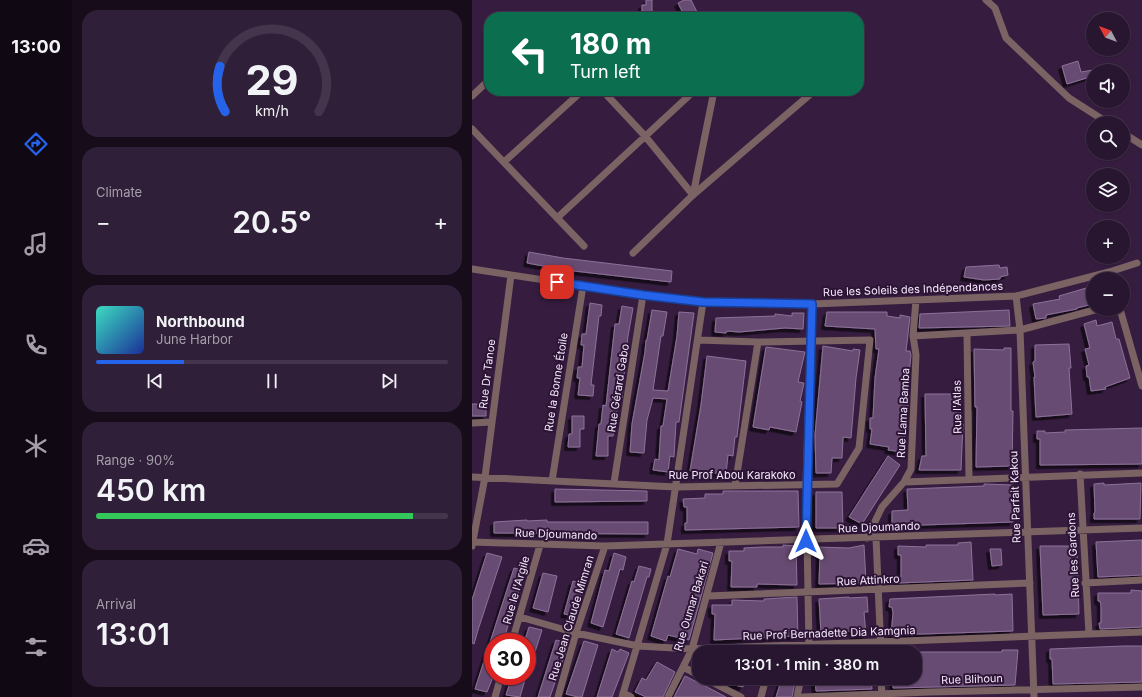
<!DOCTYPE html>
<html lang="en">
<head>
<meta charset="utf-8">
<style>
  :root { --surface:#281630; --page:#301f38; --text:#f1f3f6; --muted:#a59fab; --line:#44354c; --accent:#2563eb }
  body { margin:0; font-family:Inter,sans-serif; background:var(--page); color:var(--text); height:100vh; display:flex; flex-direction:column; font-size:15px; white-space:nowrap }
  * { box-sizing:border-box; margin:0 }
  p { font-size:13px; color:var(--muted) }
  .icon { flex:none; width:22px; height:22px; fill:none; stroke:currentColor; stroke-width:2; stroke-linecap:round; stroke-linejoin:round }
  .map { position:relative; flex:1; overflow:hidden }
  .side { display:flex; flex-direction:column; gap:10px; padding:10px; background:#160c1a; width:400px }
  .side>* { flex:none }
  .guide { position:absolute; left:12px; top:12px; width:380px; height:84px; border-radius:16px; box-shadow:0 1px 3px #0004,0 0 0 1px var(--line); background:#0b6e4f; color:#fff; overflow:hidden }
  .needle { width:26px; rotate:311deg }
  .buttons { position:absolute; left:614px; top:12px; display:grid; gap:8px }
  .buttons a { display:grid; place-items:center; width:44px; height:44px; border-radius:50%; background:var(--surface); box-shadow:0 1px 3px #0004,0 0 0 1px var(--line); font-size:20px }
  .speed { position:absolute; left:12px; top:633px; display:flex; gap:8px; font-size:20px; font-weight:700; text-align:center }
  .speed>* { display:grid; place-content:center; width:52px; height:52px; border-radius:50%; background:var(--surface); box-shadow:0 1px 3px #0004,0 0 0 1px var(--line); line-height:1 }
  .speed .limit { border:6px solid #d22; background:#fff; color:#111 }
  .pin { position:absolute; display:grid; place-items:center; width:34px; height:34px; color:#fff; margin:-17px; border-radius:8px; box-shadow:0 2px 6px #0006 }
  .me { position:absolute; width:44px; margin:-22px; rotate:0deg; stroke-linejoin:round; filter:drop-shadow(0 0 3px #0008) }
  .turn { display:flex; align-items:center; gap:14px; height:84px; padding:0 20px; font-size:18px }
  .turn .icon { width:52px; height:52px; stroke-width:2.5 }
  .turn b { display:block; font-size:28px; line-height:34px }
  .big { font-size:30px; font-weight:600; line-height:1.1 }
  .side .tile { flex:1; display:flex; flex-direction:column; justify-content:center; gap:6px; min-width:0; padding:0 14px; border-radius:16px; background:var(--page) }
  .side .dial { align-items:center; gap:0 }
  .dial svg { height:104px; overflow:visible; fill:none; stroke:var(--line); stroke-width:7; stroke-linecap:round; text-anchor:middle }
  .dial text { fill:var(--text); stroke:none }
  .song { display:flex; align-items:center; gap:12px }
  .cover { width:48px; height:48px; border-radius:6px; background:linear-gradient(135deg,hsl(170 70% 55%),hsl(230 70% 35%)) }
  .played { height:4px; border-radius:2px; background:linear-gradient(90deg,var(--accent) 25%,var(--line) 25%) }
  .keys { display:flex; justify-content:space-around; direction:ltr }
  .heat { display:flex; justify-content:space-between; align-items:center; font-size:22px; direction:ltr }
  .charge { height:6px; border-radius:3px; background:linear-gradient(90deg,#34c759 90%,var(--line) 0) }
  .trip { position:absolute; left:220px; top:645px; width:230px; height:40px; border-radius:16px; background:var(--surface); box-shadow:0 1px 3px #0004,0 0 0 1px var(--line); font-weight:600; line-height:40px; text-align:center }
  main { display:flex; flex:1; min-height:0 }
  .menu { display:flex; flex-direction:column; width:72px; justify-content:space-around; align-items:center; background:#100913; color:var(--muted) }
  .menu .icon { width:28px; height:28px }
  .menu .selected { color:var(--accent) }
  .menu b { font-size:18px; color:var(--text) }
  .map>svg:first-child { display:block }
</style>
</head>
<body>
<main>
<nav class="menu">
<b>13:00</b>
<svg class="icon selected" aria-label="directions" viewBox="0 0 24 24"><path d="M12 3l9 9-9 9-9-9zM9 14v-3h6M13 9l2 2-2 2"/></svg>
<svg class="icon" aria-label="music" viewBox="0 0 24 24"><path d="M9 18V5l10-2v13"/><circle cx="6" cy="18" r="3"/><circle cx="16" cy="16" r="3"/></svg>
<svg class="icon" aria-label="phone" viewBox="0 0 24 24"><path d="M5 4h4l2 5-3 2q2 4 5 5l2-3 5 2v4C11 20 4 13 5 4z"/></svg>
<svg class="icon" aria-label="climate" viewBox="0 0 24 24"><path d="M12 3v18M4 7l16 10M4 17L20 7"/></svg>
<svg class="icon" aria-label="car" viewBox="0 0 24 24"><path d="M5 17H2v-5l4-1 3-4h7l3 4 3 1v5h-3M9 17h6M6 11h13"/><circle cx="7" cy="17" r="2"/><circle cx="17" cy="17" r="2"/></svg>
<svg class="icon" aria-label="filters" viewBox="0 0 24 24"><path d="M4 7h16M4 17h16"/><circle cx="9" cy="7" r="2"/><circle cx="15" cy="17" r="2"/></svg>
</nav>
<section class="side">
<div class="tile dial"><svg viewBox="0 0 100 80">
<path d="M14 69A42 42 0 1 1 86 69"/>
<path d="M14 69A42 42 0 0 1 10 34" stroke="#2563eb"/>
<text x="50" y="56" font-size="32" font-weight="700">29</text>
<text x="50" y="72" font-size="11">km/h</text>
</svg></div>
<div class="tile"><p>Climate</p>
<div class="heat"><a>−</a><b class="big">20.5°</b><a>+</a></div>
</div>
<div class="tile">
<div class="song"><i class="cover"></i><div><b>Northbound</b><p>June Harbor</p></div></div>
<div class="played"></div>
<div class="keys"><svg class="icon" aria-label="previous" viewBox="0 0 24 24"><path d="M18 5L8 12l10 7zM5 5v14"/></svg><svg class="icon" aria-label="pause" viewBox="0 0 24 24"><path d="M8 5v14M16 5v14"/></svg><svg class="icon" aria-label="next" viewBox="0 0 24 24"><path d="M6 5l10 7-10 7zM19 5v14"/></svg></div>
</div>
<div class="tile"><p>Range · 90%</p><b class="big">450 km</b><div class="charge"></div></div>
<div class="tile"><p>Arrival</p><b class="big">13:01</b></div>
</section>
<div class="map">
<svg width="670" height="697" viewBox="0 0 670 697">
  <defs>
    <filter id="shadow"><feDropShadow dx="-3.5" dy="3.5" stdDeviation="0" flood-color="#0009"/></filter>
  </defs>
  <rect width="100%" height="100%" fill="#361d40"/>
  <!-- building -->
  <path fill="#674c72" stroke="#8d7199" filter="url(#shadow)" d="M174 0H180V17H170V5H174Z
    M212 0H219L226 14 221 17H213L206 3Z
    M606 61 609 72 621 70V76L595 84 590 66Z
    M57 252 91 258 200 271 199 282 93 270 55 263Z
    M527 265 528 268 535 267 536 275 528 277V279L512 280 492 277 494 267Z
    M621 286V304L605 308V309L574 315V318L564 319 561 304 588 299 587 296Z
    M118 303 130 305 129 316H127L122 359 119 385H122L121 396 106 395 108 378H105L106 367H110L112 345H109L110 334H114Z
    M150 306 161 308 156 336 150 398H147L141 436H136V456H124L127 424H129L131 405 134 406 143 324H147Z
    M180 310 195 312 191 336H189L181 390 196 391 205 336 207 312 222 313 207 422H204L202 457 198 456 196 472 181 470 183 459 187 460 189 426H191L195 399 181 398 175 420 172 453 158 452 160 424 173 352 174 340H175Z
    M537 310 538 326 447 328 448 314Z
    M355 312H415V316L428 318V315L438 317 434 351H438L439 355 435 394H437L431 452 416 450 417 447 398 444 400 429H398V418H401L403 378 407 349H404L403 329 353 326Z
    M320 313H332L331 329 313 328 267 332 255 331 254 333 243 332 244 318 303 316V314L320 316Z
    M624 320 625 326 640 322 644 339H647L658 378 633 387 634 389 619 391 617 377H615L614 366 617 365 613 349 618 348 612 324Z
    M597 344 599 368H597L600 414 564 417 562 377H563L561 362 563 361V345Z
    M351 346 381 351V349L388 350 384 378 379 438 371 437 370 458H360L359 473H344L343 435Z
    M294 347 333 352 326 382 332 383 328 401 330 402 324 432 298 427 297 430 281 427Z
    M532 348H539V411H541L540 466 504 467 505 407H503L502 349 532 350Z
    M235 356 274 361 265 437H263L261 456 256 455 254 474 218 471 229 405Z
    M453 394H489L488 424H491L489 470H447L450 456H454Z
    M0 404H14V416H0Z
    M100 416H112V429H108V447H96L97 434H100Z
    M670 428V464L568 465V439H565V431H573V433L593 432V430Z
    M416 456 428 465 390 524 377 517Z
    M632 483V485L669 483 668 519H622V513L623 512 622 484Z
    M512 484 541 485V522L420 526V511L436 510 435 489 512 486Z
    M83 489 175 491V501L83 502Z
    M251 491H326L327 527 213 530V523H215V507H212L211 499 233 498V494H251Z
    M344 492H370L371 528H344Z
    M55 520V521L75 520V522H176V534L22 533V522Z
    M670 540V575L626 577 624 542Z
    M499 542 501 580 426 583V577H429V555H426V546L454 547V545H486V543Z
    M311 545 324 546 325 585 285 584V587H259L260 561H257V551H272V548L290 547H311Z
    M392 545 394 583 347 584 348 554H345V547L377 548Z
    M568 546H605L607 614 571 615Z
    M206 549 225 554 226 549 241 553 217 640 196 635 194 641 179 636 196 576 198 577Z
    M518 549H529L530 565 520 566Z
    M15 553 30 557 6 630 2 644 0 643V600Z
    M142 553 154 557 151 570 148 569 131 627 119 623 133 570 137 571Z
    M167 566 179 569 177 577H175L157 638 144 634 160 581 162 582Z
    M42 568 53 571 31 642H21V677L15 692 3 689Z
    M71 573 85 576 76 612 61 608Z
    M101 581 112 584 103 616 92 614Z
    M659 590 670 591V627L628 629 627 623H629V606L628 601H626V593H659Z
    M523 594V595L540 594 541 631 419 635 421 613 420 607H417L418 599Z
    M325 597 326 636 242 640 243 614H240V605H260V600L292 601V599Z
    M377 597V598L395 597 396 612H392L394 635 382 636 381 631 349 634 347 599Z
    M57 627 70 630 57 671H55V641L53 640Z
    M84 640 96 643 94 651 78 697H66Z
    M112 641 126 645 110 697H106L94 694Z
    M651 646H670V682L581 684 580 659H578V649Z
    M140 649 146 652 148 649 157 653 140 697H125Z
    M530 650H546L543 685 421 688 422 678H443V652H530Z
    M185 662 203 672 191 697H174L163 692 170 678 174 680Z
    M40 676H54L48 697 34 695Z
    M213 676 235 687 254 697H202Z
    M259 678H274L271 687 258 684Z
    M310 678H324L320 697H304Z
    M343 678H399L400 689 344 691Z"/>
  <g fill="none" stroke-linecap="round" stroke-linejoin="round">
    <!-- minor -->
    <path stroke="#7b6364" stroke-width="7" d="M514 0 523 8 534 38 597 98 636 123
      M131 91 173 136 221 195
      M0 96 17 80
      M0 129 112 246
      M651 133 670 145
      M32 162 110 91
      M221 195 242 91
      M85 218 222 91
      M161 253 221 195 342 91
      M0 269 171 295 231 302 340 304 544 296 637 272 665 263
      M544 296 548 330 562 697
      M648 309 670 386
      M495 334 497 479
      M441 336 548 330 626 309
      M0 423 20 422
      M608 474 617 634
      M0 477 204 487 365 484 387 448 398 340 286 342 226 340
      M80 481 111 286
      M432 482 670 473
      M142 483 171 295
      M263 486 286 342
      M395 538 410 507 432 482 439 469 444 355 441 336 444 300
      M404 538 409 652
      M0 542 133 546 670 528
      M0 546 13 477 39 275
      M613 583 670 580
      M236 596 558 583
      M48 617 104 633 166 646 220 649 670 632
      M40 642 68 545
      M335 652 337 645 334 485 340 304
      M211 667 227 675
      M232 678 269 697
      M409 678 410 697
      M151 693 159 697
      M23 697 29 676
      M86 697 104 633 133 546
      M150 697 195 544 231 302
      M196 697 220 649 249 542
      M289 697 294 678
      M325 697 329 678
      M331 697 458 692 670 687"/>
  </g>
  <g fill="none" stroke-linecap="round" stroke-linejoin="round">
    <!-- route casing -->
    <g stroke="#184099" stroke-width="10">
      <path id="route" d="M85 282 171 295 231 302 340 304 334 541"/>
    </g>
    <!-- route -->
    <use href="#route" stroke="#2563eb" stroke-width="7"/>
  </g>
  <g text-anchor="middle" stroke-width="4" stroke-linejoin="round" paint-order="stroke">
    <!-- street labels -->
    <g font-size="11" fill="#f6e7fd" stroke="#2c1435">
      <text transform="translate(441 289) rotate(-2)" y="4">Rue les Soleils des Indépendances</text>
      <text transform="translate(15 374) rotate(-83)" y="4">Rue Dr Tanoe</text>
      <text transform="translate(84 382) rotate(-81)" y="4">Rue la Bonne Étoile</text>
      <text transform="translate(146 388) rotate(-81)" y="4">Rue Gérard Gabo</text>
      <text transform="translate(485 407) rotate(-91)" y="4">Rue l'Atlas</text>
      <text transform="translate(431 413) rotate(-87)" y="4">Rue Lama Bamba</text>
      <text x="260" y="479">Rue Prof Abou Karakoko</text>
      <text transform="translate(543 497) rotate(-92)" y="4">Rue Parfait Kakou</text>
      <text transform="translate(407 527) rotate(-2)" y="4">Rue Djoumando</text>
      <text transform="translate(84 534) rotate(2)" y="4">Rue Djoumando</text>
      <text transform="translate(601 555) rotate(-93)" y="4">Rue les Gardons</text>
      <text transform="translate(396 580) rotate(-3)" y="4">Rue Attinkro</text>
      <text transform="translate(44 590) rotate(-74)" y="4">Rue le l'Argile</text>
      <text transform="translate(219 606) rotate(-73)" y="4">Rue Oumar Bakari</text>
      <text transform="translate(99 618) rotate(-73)" y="4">Rue Jean Claude Mimran</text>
      <text transform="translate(357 633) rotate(-2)" y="4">Rue Prof Bernadette Dia Kamgnia</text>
      <text transform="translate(500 679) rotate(-2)" y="4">Rue Blihoun</text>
    </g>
  </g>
</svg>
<div class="buttons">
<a><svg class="needle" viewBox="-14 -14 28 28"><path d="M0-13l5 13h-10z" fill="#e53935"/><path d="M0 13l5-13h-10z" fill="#a59fab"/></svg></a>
<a><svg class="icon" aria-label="sound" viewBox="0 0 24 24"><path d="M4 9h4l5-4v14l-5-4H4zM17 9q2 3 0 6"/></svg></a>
<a><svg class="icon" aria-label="search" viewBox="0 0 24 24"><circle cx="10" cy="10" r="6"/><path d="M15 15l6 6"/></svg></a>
<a><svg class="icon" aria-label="layers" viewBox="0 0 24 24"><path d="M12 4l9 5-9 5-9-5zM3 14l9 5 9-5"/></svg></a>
<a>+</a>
<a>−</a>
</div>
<div class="speed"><div class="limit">30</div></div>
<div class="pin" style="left:85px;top:282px;background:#d93025"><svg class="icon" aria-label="arrive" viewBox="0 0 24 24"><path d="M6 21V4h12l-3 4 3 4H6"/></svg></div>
<svg class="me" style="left:334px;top:541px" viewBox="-20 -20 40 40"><path d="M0-17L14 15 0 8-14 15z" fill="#2563eb" stroke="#fff" stroke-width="4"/></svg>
<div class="trip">13:01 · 1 min · 380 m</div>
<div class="guide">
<div class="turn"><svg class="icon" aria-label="left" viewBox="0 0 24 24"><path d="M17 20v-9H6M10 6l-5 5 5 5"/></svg><div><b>180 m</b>Turn left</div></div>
</div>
</div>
</main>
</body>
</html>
